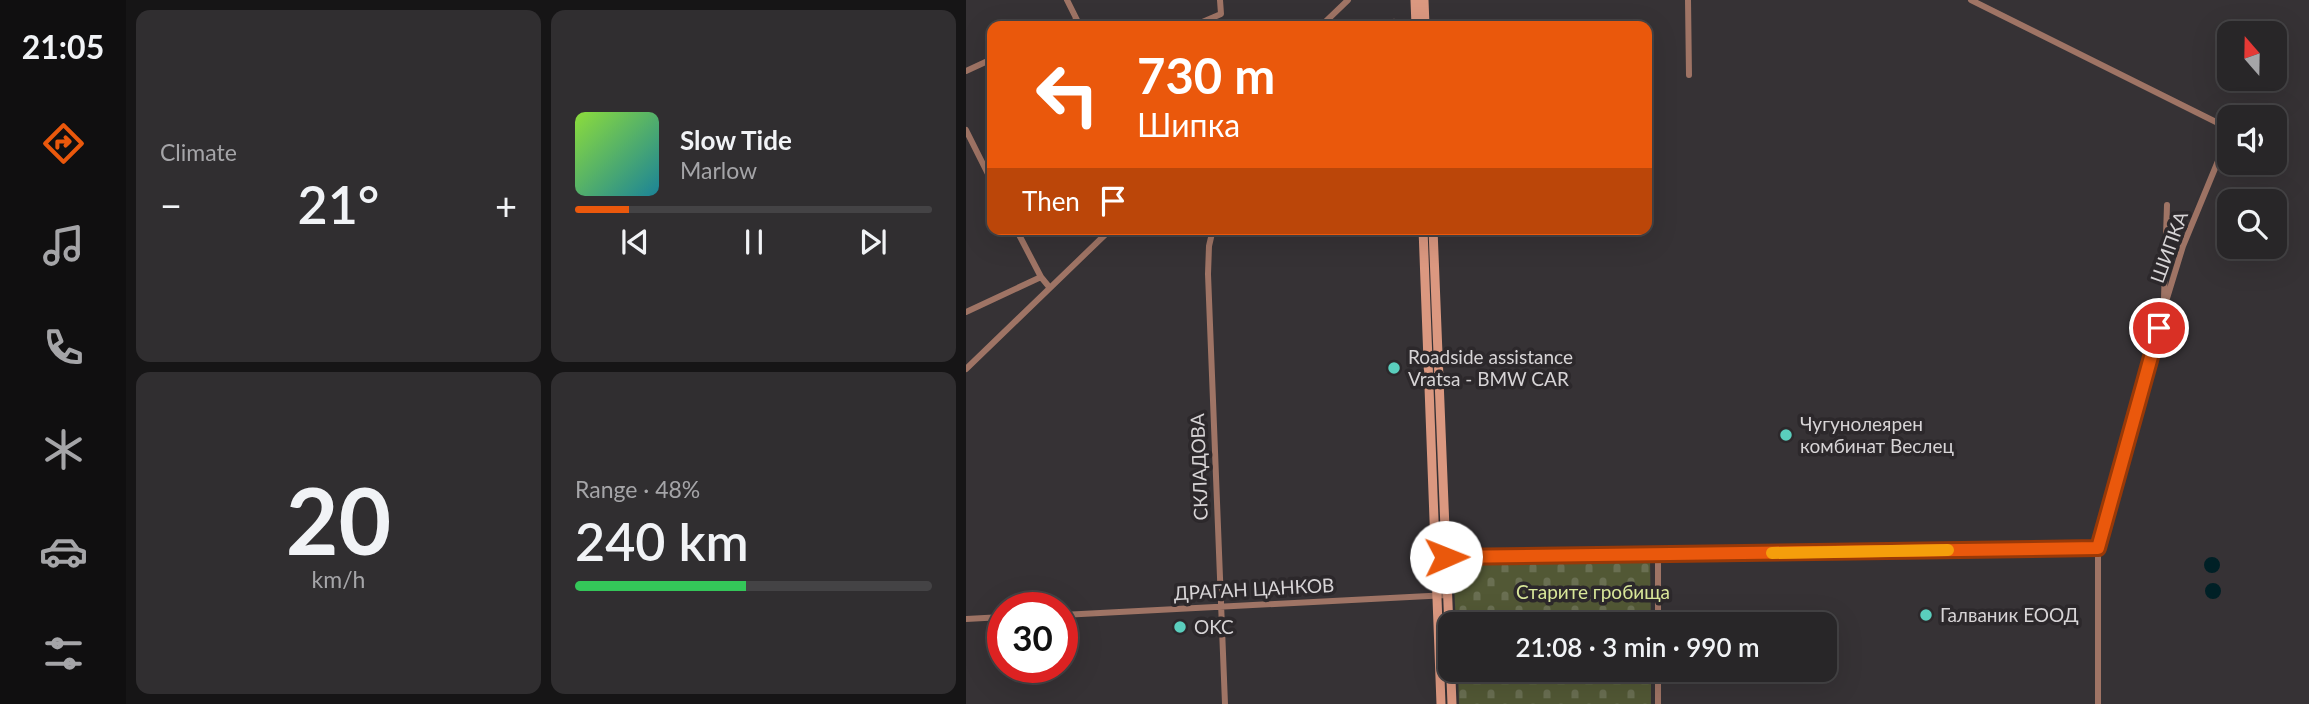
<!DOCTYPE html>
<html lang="en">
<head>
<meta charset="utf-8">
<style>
  :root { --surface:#282628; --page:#302e30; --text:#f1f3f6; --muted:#a5a5a8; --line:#444345; --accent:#ea580c }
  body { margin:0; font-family:Lato,sans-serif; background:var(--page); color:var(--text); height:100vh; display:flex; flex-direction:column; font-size:26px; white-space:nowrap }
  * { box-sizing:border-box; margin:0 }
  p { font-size:23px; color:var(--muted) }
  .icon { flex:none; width:38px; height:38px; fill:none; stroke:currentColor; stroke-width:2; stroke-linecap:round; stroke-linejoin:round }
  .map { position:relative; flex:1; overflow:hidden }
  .sheet { display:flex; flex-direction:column; gap:10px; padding:10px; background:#161516; width:840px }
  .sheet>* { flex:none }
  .top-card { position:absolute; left:21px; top:21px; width:665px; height:214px; border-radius:14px; box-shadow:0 7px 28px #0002,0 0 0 2px var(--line); background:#ea580c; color:#fff; overflow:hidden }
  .needle { width:46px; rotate:340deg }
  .fabs { position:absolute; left:1251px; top:21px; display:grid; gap:14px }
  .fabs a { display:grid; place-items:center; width:70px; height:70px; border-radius:14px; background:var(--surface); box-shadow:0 7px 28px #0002,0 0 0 2px var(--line); font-size:35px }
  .speed { position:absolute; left:21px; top:592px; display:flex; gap:14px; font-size:35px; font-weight:700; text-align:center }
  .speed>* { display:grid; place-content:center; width:91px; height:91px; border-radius:50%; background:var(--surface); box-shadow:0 7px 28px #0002,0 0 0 2px var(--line); line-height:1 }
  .speed .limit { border:10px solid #d22; background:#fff; color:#111 }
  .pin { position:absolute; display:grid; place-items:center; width:60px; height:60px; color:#fff; margin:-30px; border:4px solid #fff; border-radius:50%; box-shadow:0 2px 7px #0007 }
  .me { position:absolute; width:77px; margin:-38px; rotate:89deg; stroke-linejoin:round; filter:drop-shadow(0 0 5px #0008) }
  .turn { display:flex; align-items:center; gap:24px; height:147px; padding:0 35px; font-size:32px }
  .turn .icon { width:91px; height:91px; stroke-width:2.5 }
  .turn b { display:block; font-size:49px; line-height:60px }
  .then { display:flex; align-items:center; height:66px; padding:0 35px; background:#0003; gap:14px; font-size:26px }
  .big { font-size:52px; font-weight:600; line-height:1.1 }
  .sheet .card { flex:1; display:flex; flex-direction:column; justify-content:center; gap:10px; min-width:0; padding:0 24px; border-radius:14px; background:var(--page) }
  .sheet .dial { align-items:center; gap:0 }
  .dial b { font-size:91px; line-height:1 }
  .song { display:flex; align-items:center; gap:21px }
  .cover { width:84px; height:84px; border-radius:10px; background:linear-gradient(135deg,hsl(90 70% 55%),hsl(190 70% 35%)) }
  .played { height:7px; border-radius:4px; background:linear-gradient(90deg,var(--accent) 15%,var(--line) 15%) }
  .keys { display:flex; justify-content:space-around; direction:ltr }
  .heat { display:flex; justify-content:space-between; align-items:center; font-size:38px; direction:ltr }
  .charge { height:10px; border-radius:5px; background:linear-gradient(90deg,#34c759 48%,var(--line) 0) }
  .sheet .tiles { flex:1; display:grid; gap:10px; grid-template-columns:repeat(2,1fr) }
  .trip { position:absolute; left:472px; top:612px; width:399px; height:70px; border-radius:14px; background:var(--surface); box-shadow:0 7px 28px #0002,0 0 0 2px var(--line); font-weight:600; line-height:70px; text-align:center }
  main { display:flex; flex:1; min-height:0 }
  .menu { display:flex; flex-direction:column; width:126px; justify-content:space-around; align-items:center; background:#100f10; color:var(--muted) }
  .menu .icon { width:49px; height:49px }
  .menu .active { color:var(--accent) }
  .menu b { font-size:32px; color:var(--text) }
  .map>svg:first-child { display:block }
</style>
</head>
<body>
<main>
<nav class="menu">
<b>21:05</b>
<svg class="icon active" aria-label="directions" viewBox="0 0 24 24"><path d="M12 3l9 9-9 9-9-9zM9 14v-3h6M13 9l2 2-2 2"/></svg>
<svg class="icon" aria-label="music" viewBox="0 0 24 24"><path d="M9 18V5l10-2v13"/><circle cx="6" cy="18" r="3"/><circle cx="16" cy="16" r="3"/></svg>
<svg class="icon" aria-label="phone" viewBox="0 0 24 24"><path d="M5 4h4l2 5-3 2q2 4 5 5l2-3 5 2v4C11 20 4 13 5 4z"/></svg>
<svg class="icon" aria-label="climate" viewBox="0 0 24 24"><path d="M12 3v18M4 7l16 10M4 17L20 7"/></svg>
<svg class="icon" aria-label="car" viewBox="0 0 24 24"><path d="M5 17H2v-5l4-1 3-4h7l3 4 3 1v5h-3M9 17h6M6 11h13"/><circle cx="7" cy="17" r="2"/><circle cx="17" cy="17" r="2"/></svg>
<svg class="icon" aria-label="filters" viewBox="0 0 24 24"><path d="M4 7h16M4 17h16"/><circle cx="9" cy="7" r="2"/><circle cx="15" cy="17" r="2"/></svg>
</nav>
<section class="sheet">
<div class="tiles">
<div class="card"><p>Climate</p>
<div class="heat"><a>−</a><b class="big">21°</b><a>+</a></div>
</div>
<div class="card">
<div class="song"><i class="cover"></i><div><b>Slow Tide</b><p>Marlow</p></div></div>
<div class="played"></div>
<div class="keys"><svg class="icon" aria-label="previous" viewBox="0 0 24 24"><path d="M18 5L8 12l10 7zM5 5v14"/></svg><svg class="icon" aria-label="pause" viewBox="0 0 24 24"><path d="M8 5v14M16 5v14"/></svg><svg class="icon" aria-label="next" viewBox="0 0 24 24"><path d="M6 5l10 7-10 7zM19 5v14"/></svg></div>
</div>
<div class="card dial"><b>20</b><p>km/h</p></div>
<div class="card"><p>Range · 48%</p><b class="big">240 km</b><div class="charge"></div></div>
</div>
</section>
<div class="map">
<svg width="1343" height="704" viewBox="0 0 1343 704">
  <defs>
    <pattern id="cemetery-stones" width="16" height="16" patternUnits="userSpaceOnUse" patternTransform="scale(1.75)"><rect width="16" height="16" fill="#525835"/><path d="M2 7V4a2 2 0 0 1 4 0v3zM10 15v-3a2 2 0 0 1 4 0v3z" fill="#6a6f52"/></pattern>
  </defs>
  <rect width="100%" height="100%" fill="#363235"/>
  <!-- cemetery -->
  <path fill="url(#cemetery-stones)" d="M684 559 685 625H490L487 564Z
    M492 670H685V704H493Z"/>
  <!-- water -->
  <path fill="#002026" d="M1238 565a8 8 0 1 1 16 0a8 8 0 1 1-16 0Z
    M1239 591a8 8 0 1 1 16 0a8 8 0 1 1-16 0Z"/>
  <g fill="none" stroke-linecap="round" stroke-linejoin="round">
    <!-- street -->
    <path stroke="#9f7465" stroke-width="6" d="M101 0 114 26
      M722 0 723 75
      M1005 0 1264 129
      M98 26 111 20
      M227 26 255 14 254 0
      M355 26 382 0
      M424 26 428 22
      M0 71 26 59
      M1298 117 1300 114
      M0 130 26 182
      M50 229 75 277 84 288
      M247 229 243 246 242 274 259 704
      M1198 298 1201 205
      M0 312 75 277
      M0 369 145 229
      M692 554V625
      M478 557 1132 548
      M96 615 482 595
      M0 619 37 617
      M692 670V704
      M1132 704V548L1198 308 1217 246 1264 132"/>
    <!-- secondary -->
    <path stroke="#db9880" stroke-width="9" d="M449 0 450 26
      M458 0 459 26
      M457 229 475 704
      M467 229 486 704"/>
  </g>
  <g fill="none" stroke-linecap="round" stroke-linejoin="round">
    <!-- route casing -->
    <g stroke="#983908" stroke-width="18">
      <path id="route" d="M480 557 1132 548 1193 328"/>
    </g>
    <!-- route -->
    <use href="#route" stroke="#ea580c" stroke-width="12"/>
    <!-- slow -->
    <path stroke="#f59e0b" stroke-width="12" d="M806 553 982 550"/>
  </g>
  <!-- markers -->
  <g fill="#5acebd" stroke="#2c282b" stroke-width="2.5">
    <circle cx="428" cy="368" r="7"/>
    <circle cx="820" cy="435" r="7"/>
    <circle cx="960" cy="615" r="7"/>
    <circle cx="214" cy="627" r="7"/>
  </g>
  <g text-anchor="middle" stroke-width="7" stroke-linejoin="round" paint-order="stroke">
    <!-- street labels -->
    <g font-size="19" fill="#d7d4d6" stroke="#2c282b">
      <text transform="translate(1203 247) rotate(-70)" y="7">ШИПКА</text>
      <text transform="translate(233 467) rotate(-92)" y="7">СКЛАДОВА</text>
      <text transform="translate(288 589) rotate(-3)" y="7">ДРАГАН ЦАНКОВ</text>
    </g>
    <!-- poi labels -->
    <g font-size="19" fill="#d7d4d6" stroke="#2c282b" text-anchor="start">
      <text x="442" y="364">Roadside assistance<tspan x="442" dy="22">Vratsa - BMW CAR</tspan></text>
      <text x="834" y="431">Чугунолеярен<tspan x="834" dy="22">комбинат Веслец</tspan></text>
      <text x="974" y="622">Галваник ЕООД</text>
      <text x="228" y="634">OKC</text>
    </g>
    <!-- park labels -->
    <g font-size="19" fill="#d9e79a" stroke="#2c282b">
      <text x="627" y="599">Старите гробища</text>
    </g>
  </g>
</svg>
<div class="fabs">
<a><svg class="needle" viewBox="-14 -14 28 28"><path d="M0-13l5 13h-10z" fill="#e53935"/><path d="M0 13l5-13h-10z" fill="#a5a5a8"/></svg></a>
<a><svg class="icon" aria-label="sound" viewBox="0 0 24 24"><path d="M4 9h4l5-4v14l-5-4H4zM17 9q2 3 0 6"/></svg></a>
<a><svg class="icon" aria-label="search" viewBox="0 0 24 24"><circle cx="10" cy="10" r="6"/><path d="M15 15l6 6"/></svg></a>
</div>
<div class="speed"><div class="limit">30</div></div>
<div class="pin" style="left:1193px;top:328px;background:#d93025"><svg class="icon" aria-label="arrive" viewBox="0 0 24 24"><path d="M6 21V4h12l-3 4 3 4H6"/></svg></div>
<svg class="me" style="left:480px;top:557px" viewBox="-20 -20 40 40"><circle r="19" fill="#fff"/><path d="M0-13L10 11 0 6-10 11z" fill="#ea580c"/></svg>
<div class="trip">21:08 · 3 min · 990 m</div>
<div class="top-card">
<div class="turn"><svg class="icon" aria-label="left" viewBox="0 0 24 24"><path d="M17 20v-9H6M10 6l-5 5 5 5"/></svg><div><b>730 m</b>Шипка</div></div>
<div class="then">Then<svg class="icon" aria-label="arrive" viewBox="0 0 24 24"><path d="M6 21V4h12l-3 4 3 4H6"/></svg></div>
</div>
</div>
</main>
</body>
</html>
